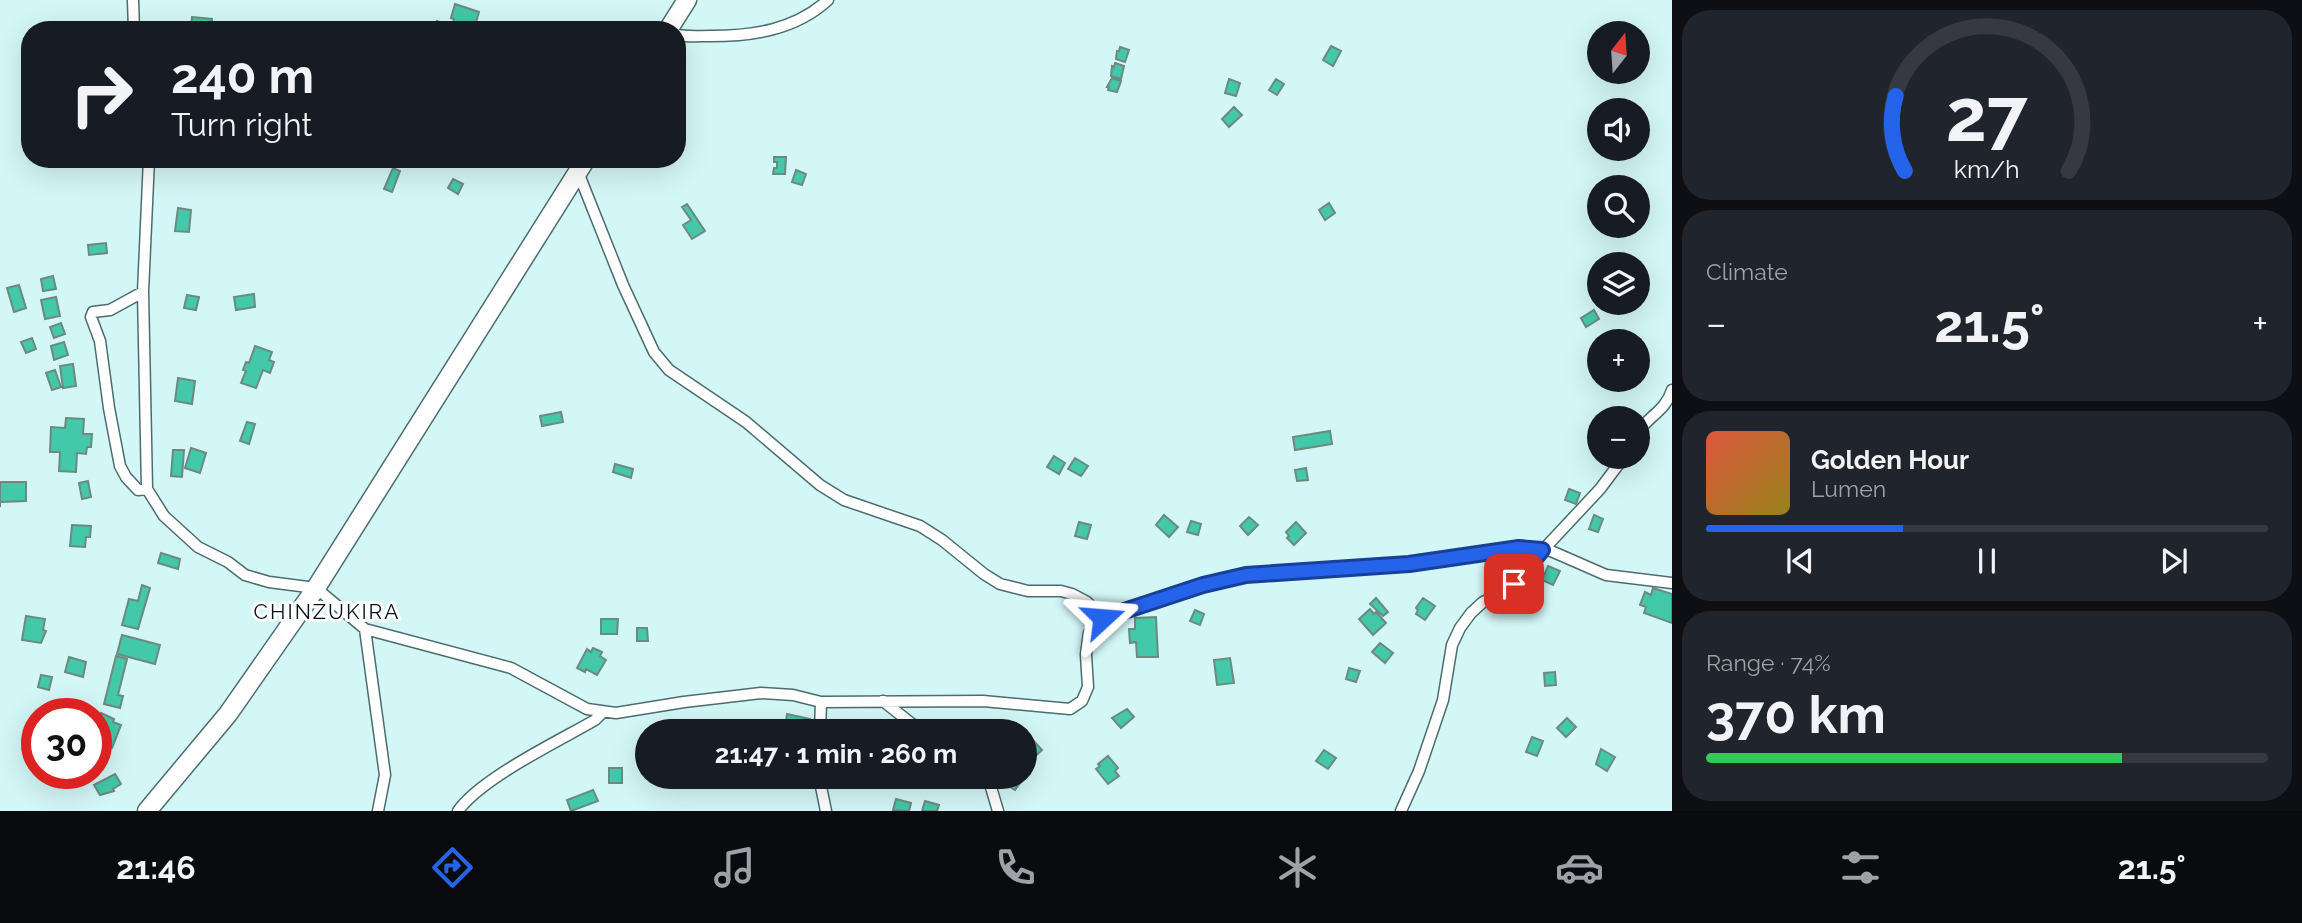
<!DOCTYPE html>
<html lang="en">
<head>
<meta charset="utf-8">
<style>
  :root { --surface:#171b24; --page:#20242c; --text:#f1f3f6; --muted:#9ea1a6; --line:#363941; --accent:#2563eb }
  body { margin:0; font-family:Raleway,sans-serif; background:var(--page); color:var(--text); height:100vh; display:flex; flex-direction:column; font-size:26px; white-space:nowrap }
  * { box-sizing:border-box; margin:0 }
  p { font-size:23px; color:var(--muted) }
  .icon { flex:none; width:38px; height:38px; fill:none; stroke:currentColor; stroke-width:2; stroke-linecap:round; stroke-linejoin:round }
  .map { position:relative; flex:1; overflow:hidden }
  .side { display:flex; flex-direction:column; gap:10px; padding:10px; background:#0d0f14; width:630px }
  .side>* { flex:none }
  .banner { position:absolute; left:21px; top:21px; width:665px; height:147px; border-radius:28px; box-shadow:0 7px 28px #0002; background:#171b24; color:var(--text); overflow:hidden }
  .needle { width:46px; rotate:17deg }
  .tools { position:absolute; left:1587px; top:21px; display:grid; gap:14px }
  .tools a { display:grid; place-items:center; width:63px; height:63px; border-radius:50%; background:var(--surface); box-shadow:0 7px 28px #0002; font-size:35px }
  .speed { position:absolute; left:21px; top:698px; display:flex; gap:14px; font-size:35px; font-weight:700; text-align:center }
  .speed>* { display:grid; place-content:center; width:91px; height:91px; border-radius:50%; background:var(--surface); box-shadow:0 7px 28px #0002; line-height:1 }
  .speed .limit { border:10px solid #d22; background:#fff; color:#111 }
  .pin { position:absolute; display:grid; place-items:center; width:60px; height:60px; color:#fff; margin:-30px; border-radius:14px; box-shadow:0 4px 10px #0006 }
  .me { position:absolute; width:77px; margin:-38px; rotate:71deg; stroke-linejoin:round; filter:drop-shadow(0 0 5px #0008) }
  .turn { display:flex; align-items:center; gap:24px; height:147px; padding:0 35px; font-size:32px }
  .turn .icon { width:91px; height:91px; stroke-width:2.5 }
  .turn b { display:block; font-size:49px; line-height:60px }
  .big { font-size:52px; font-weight:700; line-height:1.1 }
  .side .widget { flex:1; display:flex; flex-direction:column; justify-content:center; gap:10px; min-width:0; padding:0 24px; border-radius:28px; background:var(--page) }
  .side .dial { align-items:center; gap:0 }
  .dial svg { height:182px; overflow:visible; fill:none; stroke:var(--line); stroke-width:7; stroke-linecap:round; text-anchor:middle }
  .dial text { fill:var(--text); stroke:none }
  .song { display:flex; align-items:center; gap:21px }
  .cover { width:84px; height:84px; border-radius:10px; background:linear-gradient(135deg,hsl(10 70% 55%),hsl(50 70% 35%)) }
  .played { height:7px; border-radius:4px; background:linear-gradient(90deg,var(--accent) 35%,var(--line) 35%) }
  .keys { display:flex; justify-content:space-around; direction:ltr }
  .heat { display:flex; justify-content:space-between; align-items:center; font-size:38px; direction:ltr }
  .charge { height:10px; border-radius:5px; background:linear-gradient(90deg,#34c759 74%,var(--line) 0) }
  .trip { position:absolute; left:635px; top:719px; width:402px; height:70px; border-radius:35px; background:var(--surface); box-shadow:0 7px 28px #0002; font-weight:700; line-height:70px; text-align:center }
  .tab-bar { display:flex; height:112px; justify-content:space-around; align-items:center; background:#090b0e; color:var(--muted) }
  .tab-bar .icon { width:49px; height:49px }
  .tab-bar .on { color:var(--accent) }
  .tab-bar b { font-size:32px; color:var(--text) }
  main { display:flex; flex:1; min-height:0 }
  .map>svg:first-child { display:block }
</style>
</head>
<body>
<main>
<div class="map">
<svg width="1672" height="811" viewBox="0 0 1672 811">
  <rect width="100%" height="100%" fill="#d3f6f6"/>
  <!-- building -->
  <path fill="#43c8a9" stroke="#6c8a80" stroke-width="2" d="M455 4 479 12 474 29 434 30 437 21 452 26 454 19 451 18Z
    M192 17 212 19 211 30H191Z
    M1331 46 1341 51 1333 66 1323 60Z
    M1120 47 1129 50 1125 62 1116 59 1117 51H1119Z
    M1115 63 1124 66 1121 79 1111 76 1112 66 1114 67Z
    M1112 78 1121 81 1117 92 1108 90 1109 87H1107Z
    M1229 79 1240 83 1236 96 1225 93Z
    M1276 79 1284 84 1277 95 1269 90Z
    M1234 107 1242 115 1229 127 1222 119Z
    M774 157H786L785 174H773L774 168H777V162H774Z
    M393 168 400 171 392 192 384 189Z
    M796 170 806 174 802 185 792 182Z
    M453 179 463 184 458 194 448 188Z
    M1329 203 1335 213 1325 220 1319 210Z
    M687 204 705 231 692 239 683 225 691 220 682 207Z
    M178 208 191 210 189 232 175 231Z
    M106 243 107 253 89 255 88 245Z
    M53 276 56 289 43 291 41 279Z
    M19 285 26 308 14 312 7 288Z
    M254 294 255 307 236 310 234 297Z
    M187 295 199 297 196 310 184 308Z
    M56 297 60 316 45 319 41 300Z
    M1594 310 1599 319 1586 327 1581 318Z
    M61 323 65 334 54 338 50 327Z
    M32 338 36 349 26 353 21 342Z
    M64 342 68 355 54 360 51 346Z
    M255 346 272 352 269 360 274 362 270 373 263 370 256 388 241 383 246 371 243 370 246 362 249 363Z
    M73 364 76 386 63 388 60 366Z
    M55 370 61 387 52 390 46 373Z
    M178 378 195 381 192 404 175 401Z
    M561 412 563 422 542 426 540 416Z
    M66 418 84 419 83 434H92L91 447H87L86 454 77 453 76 472 59 471 60 452H50L51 427 65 428Z
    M247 422 255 424 249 444 240 441Z
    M1330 431 1332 444 1295 450 1293 437Z
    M191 448 206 453 200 473 185 468Z
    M173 450H184L182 477 171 476Z
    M1054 456 1065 463 1059 474 1047 467Z
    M1075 458 1088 466 1081 476 1068 469Z
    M615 464 633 469 631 478 613 472Z
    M1306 468 1308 480 1297 481 1295 470Z
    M88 481 91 497 82 499 79 483Z
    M0 482H26V501L0 502V507Z
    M1569 489 1580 493 1576 504 1565 500Z
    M1164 515 1178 527 1169 537 1156 525Z
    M1594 515 1603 519 1598 532 1589 529Z
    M1249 517 1258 525 1248 535 1240 526Z
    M1191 521 1201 524 1198 535 1187 532Z
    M1079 522 1091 525 1087 539 1075 536Z
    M1296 522 1306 533 1294 545 1287 538 1289 536 1286 532Z
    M72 525 91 526 90 537H86L85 547 70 546Z
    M161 553 180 559 178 569 158 563Z
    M1548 566 1560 571 1553 585 1542 580Z
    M142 585 150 588 138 629 122 625 129 599 138 601Z
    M1653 588 1672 594V623L1644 613 1646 607 1640 605 1645 592 1651 595Z
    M1376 598 1388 612 1383 616 1370 604Z
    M1423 598 1435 606 1425 620 1416 614 1418 610 1416 608Z
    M1370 609 1374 614 1376 612 1386 623 1373 635 1359 619Z
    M1195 610 1204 614 1200 625 1190 621Z
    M26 616 45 619 43 630 46 631 41 643 22 640Z
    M1156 617 1158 657H1137L1136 642 1130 643 1129 629H1135V618Z
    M601 619H618L617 634H601Z
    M637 628H647L648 641H637Z
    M122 635 160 645 155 664 117 654Z
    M1380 643 1393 653 1385 663 1372 652Z
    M593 648 602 652 600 656 606 660 597 675 586 669 585 672 577 668 587 649 591 652Z
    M116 656 127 659 118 695 123 696 120 708 104 704Z
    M69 657 86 662 83 677 65 672Z
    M1230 658 1234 683 1217 685 1214 660Z
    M1349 668 1360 671 1356 682 1346 679Z
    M1555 672 1556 685 1545 686 1544 673Z
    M41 675 52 677 49 690 38 687Z
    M1127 709 1134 717 1121 728 1112 718Z
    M101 713 114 719 113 722 121 725 112 748 96 741V724Z
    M787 714 810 719 807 732H777L780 721 786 722Z
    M1567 718 1576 727 1566 737 1557 728Z
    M851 722 868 726 867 730 874 732H838L839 725 850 727Z
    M1030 737 1042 750 1026 765V741Z
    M1532 737 1543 741 1537 756 1526 752Z
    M1601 749 1615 757 1607 771 1596 764Z
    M1324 750 1336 758 1328 769 1316 761Z
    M1108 756 1118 768 1115 771 1119 776 1108 784 1096 769 1100 766 1098 764Z
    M609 768H622V783H609Z
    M115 774 121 784 113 789 114 791 100 795 94 785Z
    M1010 777 1023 779 1015 790 1005 784Z
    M593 790 598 801 571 811 567 800Z
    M896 799 911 803 909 811 893 810Z
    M925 801 939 805 937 811H922Z"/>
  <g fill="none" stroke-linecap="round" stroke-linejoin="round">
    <!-- street casing -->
    <g stroke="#4d6c6d" stroke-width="13">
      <path id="street" d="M133 0 134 30
        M677 35C688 37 699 36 710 36 753 36 795 30 828 0
        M149 159 143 292 147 489 164 516 198 547 228 562 245 575 269 582 316 588 365 629 511 668 587 709 616 713 684 702 761 693 793 695 821 702 983 701 1070 709 1082 701 1088 687 1086 655 1089 633 1103 618 1218 581 1246 575 1409 564 1530 548 1551 551 1606 575 1672 583
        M578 172 623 285 654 352 669 370 746 422 820 485 844 500 920 526 942 540 984 574 1000 584 1028 591H1061L1072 594 1087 602 1103 618
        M143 292 110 310 93 312 91 317 100 341 109 408 120 466 126 477 138 490 147 489
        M1638 432C1649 416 1666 410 1672 390
        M365 629 385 775 378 811
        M883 701 912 724 934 732
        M820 732 821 702
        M819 777 826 811
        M988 777 998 811
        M458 811C481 778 559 741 595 720L603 712
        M1401 811 1419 771 1443 700 1452 645 1460 628 1471 613 1483 602 1501 594 1514 584 1543 550 1600 489 1624 457"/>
    </g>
    <!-- highway casing -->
    <g stroke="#4d6c6d" stroke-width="21">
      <path id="highway" d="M668 30 687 0
        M147 811 228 714 316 588 586 159"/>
    </g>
    <!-- street -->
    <use href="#street" stroke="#fff" stroke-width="10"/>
    <!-- highway -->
    <use href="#highway" stroke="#fff" stroke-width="18"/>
  </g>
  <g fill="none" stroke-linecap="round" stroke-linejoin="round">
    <!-- route casing -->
    <g stroke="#184099" stroke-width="18">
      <path id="route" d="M1103 618 1203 585 1246 575 1409 564 1519 548 1542 550 1514 584"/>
    </g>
    <!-- route -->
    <use href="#route" stroke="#2563eb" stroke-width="12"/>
  </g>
  <g text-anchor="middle" stroke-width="6" stroke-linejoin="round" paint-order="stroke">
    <!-- quarter labels -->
    <g font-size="21" letter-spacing="2" fill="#071414" stroke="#fff">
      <text x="327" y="619">CHINZUKIRA</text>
    </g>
  </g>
</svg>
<div class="tools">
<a><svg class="needle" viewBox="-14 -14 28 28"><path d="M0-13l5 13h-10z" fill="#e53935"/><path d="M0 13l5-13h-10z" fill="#9ea1a6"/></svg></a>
<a><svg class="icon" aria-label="sound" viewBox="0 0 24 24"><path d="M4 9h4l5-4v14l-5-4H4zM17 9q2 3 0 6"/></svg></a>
<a><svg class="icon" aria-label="search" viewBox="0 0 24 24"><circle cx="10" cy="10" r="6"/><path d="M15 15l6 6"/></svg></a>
<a><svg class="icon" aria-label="layers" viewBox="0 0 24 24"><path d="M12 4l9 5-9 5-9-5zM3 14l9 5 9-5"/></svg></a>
<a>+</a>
<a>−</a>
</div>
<div class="speed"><div class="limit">30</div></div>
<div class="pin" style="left:1514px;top:584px;background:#d93025"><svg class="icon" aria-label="arrive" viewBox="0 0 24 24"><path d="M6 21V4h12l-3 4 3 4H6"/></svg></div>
<svg class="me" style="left:1103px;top:618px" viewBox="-20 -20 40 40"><path d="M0-17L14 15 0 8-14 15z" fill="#2563eb" stroke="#fff" stroke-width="4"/></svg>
<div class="trip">21:47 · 1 min · 260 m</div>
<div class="banner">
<div class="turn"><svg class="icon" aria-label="right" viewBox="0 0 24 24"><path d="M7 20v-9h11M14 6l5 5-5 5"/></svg><div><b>240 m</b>Turn right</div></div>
</div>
</div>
<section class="side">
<div class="widget dial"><svg viewBox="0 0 100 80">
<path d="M14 69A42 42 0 1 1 86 69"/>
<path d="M14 69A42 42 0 0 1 10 36" stroke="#2563eb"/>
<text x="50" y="56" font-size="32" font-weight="700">27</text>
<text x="50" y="72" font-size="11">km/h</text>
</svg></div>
<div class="widget"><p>Climate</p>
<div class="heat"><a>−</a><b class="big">21.5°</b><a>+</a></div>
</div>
<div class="widget">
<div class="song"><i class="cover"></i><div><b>Golden Hour</b><p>Lumen</p></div></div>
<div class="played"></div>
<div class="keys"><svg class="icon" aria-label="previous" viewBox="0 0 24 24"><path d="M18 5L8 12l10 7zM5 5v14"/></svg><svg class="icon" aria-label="pause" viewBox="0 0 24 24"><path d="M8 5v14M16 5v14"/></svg><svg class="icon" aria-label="next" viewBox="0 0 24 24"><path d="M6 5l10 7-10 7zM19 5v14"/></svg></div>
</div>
<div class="widget"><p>Range · 74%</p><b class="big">370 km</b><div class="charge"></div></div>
</section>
</main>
<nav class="tab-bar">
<b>21:46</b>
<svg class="icon on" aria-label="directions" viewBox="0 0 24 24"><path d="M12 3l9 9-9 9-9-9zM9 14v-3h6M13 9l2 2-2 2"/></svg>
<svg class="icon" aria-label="music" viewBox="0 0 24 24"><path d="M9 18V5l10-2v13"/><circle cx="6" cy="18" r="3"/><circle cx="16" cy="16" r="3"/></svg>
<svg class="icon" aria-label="phone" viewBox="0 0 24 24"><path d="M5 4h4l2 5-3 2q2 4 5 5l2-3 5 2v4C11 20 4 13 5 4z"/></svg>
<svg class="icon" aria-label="climate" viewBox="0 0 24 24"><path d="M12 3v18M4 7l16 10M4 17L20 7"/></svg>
<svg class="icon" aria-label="car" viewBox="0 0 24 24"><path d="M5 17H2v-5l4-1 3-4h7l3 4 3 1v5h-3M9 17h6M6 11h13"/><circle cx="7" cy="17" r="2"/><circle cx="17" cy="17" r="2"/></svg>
<svg class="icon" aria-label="filters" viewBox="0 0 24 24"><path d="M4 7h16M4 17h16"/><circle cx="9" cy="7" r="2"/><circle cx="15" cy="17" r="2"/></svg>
<b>21.5°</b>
</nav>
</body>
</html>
